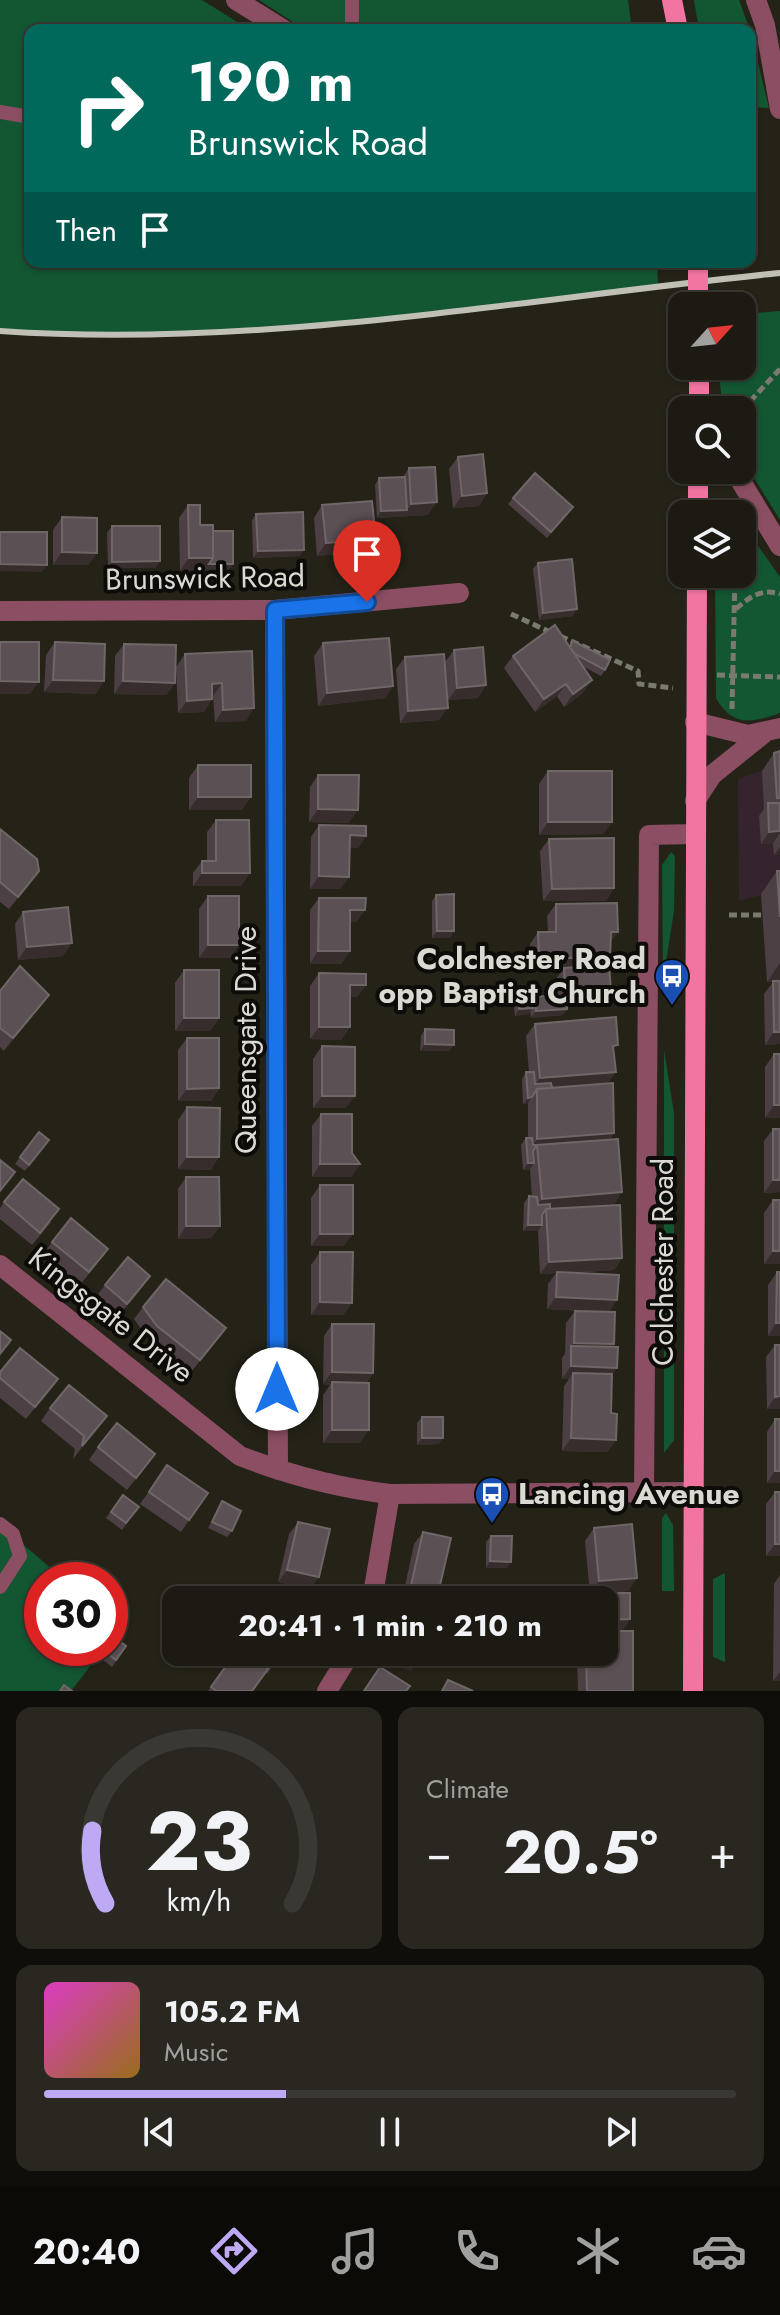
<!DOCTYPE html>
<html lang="en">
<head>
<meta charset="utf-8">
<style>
  :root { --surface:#1c1a12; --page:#292720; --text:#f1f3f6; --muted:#a0a19f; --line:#3a3832; --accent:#bea9f5 }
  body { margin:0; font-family:Jost,sans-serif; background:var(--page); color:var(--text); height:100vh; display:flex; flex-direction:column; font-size:30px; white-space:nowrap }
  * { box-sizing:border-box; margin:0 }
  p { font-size:26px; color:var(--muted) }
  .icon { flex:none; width:44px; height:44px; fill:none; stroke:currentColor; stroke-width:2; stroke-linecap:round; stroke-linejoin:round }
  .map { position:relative; height:1691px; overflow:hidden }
  .sheet { display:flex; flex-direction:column; gap:16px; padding:16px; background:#0f0e0a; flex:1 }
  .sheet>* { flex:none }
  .guide { position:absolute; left:24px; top:24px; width:732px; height:244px; border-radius:16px; box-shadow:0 2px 6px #0004,0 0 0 2px var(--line); background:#00695c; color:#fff; overflow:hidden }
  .needle { width:52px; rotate:63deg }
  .buttons { position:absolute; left:668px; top:292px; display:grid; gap:16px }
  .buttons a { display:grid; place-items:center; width:88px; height:88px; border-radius:16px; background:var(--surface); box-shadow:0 2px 6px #0004,0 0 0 2px var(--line); font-size:40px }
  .speed { position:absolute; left:24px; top:1562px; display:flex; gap:16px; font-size:40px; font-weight:700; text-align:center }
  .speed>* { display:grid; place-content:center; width:104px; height:104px; border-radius:50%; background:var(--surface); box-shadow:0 2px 6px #0004,0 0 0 2px var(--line); line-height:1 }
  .speed .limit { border:12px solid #d22; background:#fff; color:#111 }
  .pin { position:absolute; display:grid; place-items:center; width:68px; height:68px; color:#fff; margin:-82px -34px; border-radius:50% 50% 50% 0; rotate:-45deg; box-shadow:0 0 8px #0007 }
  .pin .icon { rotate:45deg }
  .me { position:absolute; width:88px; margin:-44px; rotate:0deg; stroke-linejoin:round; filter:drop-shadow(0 0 6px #0008) }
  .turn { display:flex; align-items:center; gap:28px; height:168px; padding:0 32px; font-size:36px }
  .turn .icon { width:104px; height:104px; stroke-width:2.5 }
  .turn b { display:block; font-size:56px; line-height:68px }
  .then { display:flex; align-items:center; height:76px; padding:0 32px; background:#0003; gap:16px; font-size:30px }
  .big { font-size:60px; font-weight:700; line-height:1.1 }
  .sheet .widget { flex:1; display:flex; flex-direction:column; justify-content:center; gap:12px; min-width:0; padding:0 28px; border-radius:16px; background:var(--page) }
  .sheet .dial { align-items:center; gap:0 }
  .dial svg { height:208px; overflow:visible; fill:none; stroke:var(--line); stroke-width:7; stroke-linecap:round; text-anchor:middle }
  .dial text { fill:var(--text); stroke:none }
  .song { display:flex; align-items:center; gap:24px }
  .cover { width:96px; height:96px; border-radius:12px; background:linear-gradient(135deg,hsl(310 70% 55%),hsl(40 70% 35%)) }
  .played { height:8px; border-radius:4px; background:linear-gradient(90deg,var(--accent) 35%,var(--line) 35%) }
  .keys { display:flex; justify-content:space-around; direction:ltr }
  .heat { display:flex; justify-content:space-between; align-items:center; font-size:44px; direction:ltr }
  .sheet .tiles { flex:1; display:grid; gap:16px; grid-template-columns:1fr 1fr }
  .widget:last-child { grid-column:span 2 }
  .trip { position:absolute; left:162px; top:1586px; width:456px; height:80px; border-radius:16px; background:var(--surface); box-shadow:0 2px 6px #0004,0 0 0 2px var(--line); font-weight:700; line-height:80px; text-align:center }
  .menu { display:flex; height:128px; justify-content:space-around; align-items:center; background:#0b0a07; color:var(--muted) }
  .menu .icon { width:56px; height:56px }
  .menu .selected { color:var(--accent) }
  .menu b { font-size:36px; color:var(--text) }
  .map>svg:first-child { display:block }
</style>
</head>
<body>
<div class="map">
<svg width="780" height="1691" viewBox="0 0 780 1691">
  <rect width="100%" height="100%" fill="#252318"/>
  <!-- commercial -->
  <path fill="#35242e" d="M780 764V890L739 901 738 779Z"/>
  <!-- green -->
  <path fill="#125632" d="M0 0H202L250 30H30V262H657L658 286C441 317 220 346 0 331Z
    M259 0H628L632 30H361L359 20 346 21 343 30H305Z
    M694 0H739L750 30H699Z
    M750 31 769 108 750 107Z
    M780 311V520L742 458V410H723L718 366H742V314Z
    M742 523 780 577V713C752 723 732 727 716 698L715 574H742Z
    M671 852 675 856 674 911 663 981 662 865Z
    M664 1050 674 1113V1440L664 1453Z
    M666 1513 673 1525 674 1591H662V1518Z
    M0 1525 65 1580H42V1648H104L71 1691H0Z
    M725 1573V1662L713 1657V1579Z"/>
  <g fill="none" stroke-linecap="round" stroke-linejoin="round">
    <!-- path -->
    <path stroke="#7b7a70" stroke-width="5" stroke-dasharray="8 4" stroke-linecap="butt" d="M673 308V366
      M734 402 737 410
      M673 408V466
      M742 410 780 369
      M673 520V566
      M736 609C749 597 762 588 780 594
      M511 614 550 632
      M560 636 638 671 639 684 673 688
      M717 675 780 677
      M732 709 735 574
      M729 915H763"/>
    <!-- service -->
    <path stroke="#8b4e62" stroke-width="14" d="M352 30V0
      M0 112 30 117
      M0 1524 13 1534 20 1556 0 1587"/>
    <!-- minor -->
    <path stroke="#8b4e62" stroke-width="20" d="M236 0 284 30
      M756 0 765 25 780 109
      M275 610 278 1470
      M0 611 275 610 459 593
      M0 1265 240 1456C289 1475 338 1488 390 1494L692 1492
      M644 1492 649 835 695 834
      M372 1600 390 1494
      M327 1691 351 1652"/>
    <!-- tertiary -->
    <path stroke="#8b4e62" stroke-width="20" d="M734 470 780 546
      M695 722 748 735 780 728
      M695 801 712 775 763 734"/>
    <!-- primary -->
    <path stroke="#f275a1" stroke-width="20" d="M672 0 678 30
      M699 366V410
      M698 514V470
      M693 1691 697 574"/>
    <!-- rail -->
    <path stroke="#c1c0b7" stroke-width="6" d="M0 331C262 349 520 299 780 273"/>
    <!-- primary-bridge -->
    <path stroke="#f275a1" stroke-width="20" d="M698 306V262"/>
  </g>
  <!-- wall -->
  <path fill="#4c4044" d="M458 457 487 493 479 506 453 508 449 469Z
    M409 468 428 515 377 518 375 485 379 478 403 477Z
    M513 498 573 507 547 538 508 504Z
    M188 505 200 525 213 531 233 564 229 570 180 571 179 518Z
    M322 505 367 551 317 556 314 518Z
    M256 514 300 556 253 558 252 520Z
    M62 517 97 553 88 565H53V530Z
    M112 526 160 561 155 568H108L107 533Z
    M538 563 573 616 539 620 533 569Z
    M573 641 605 670 601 676 584 667 583 693 564 707 557 696 535 712 504 668 513 656 569 646Z
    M55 642 96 694 44 692 46 655Z
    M323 643 393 686 385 698 318 706 314 656Z
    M124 644 175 683 166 695 114 694 115 656Z
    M454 650 486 685 478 698 448 700 445 662Z
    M252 651 246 721 215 722 213 696 212 699 204 712 178 713 176 667 185 654Z
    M405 657 439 720 400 723 396 669Z
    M780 751V855H774L773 843 761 844 759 816 764 809 762 771 774 753Z
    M198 765 242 810H189V778Z
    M548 771 604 834 539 835V784Z
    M318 775 349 823 309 822 310 787Z
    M216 820 250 873 241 886H193V873L202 861H207V832Z
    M319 825 366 836 358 848H350L349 877 340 889H310L311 837Z
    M0 829 39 871 9 909 0 902Z
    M549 839 614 888 606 901H543L540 851Z
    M780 870V1044L765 1045 764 994 773 982H767L761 894 777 871Z
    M436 895 454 931 450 938H432V901Z
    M208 896 231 958H199V909Z
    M319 898 365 910 356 922H350V951L341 964H310V910Z
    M556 904 611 941 610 958 605 965 602 1003 567 1006 563 1015 531 1018 530 1011 528 1014 515 1016 514 1008 519 1002 532 1001 534 997 556 995 555 980 562 971H530V944L538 932H548L547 916Z
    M23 912 63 956 18 960 15 924Z
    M184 970 219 1018 210 1031H175V983Z
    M319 973 366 985 357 997H350V1027L341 1040 310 1039V986Z
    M0 991 40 1007 4 1051 0 1047Z
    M535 1024 614 1052 608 1084 614 1133 610 1139 614 1205 587 1207 622 1258 614 1270 573 1273 609 1312 614 1344 612 1347 611 1413 616 1440 607 1452 562 1451 564 1386 569 1379H562V1358L565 1354 566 1323 575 1311H587L547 1309 548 1284 556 1273 540 1274 538 1231H523L524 1203 529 1196 532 1197 530 1169 523 1170 521 1145 526 1138H528V1103L523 1104 522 1079 526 1072H529L526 1036Z
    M425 1029 449 1051H420L421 1036Z
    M187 1038 219 1088 211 1101H178V1050Z
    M322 1046 346 1108H313V1059Z
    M774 1054H780V1118H765V1067Z
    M187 1107 211 1170 178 1169V1120Z
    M321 1114 360 1164 351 1177H312V1126Z
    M773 1129 780 1192 764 1193V1141Z
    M39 1132 49 1140 25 1171 15 1164Z
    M186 1177 220 1226 211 1238 178 1239V1189Z
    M320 1185 344 1246H311V1198Z
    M773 1200 780 1264H764V1213Z
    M4 1202 51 1222 32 1245 0 1219V1208Z
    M52 1242 99 1261 80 1285 43 1254Z
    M320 1252 352 1303 343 1315H311V1265Z
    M777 1272H780V1336H768V1285Z
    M150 1276 119 1316 96 1297 105 1285Z
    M143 1307 217 1340 191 1372 148 1339 134 1319Z
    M332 1324 373 1373 366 1383 360 1443H323V1395L330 1385 323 1384 324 1336Z
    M775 1345 780 1409H767L766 1357Z
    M0 1372 49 1391 26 1419 0 1398Z
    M50 1408 98 1428 73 1459 75 1449 41 1421Z
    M422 1417 439 1444 417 1445V1423Z
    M775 1419 780 1483H767V1432Z
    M98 1447 146 1466 127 1490 89 1460Z
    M167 1465 208 1493 181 1532 140 1504Z
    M775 1492H780V1556H766V1504Z
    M123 1495 139 1507 122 1530 106 1518Z
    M222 1501 232 1531 227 1537 208 1528Z
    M298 1522 310 1589 278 1582 289 1534Z
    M594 1528 637 1578 628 1591 598 1593 630 1619 622 1631 633 1691H578L577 1652H604V1600H592L597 1593 590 1594 585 1541Z
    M423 1532 437 1598 436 1600H402L414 1544Z
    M491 1536 507 1568H486V1542Z
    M780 1575V1681H773L774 1584Z
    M126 1646 112 1667 90 1650 91 1648Z
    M236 1652H282L267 1674 266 1673 253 1691H208Z"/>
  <!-- shaded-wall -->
  <path fill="#362d2c" d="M487 493 479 506 453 508 462 496Z
    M437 502 428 515 377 518 381 511 407 510 411 504Z
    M376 539 367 551 317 556 326 543Z
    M304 550 300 556 253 558 258 551Z
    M62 552 97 553 88 565H53Z
    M189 558H213L233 564 229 570 180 571Z
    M160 561 155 568H108L112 562Z
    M0 564 47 565 42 572 0 571Z
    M577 609 573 616 539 620 543 613Z
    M53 680 104 681 96 694 44 692Z
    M592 680 583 693 564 707 573 694Z
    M0 681 39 682 30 694H0Z
    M123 681 175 683 166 695 114 694Z
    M222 683 213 696H203L212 684Z
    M566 684 557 696 535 712 544 699Z
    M486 685 478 698 448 700 457 688Z
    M393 686 385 698 318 706 327 693Z
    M212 699 204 712 178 713 187 701Z
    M254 708 246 721 215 722 223 710Z
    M448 708 439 720 400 723 408 711Z
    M198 797H251L242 810H189Z
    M318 809 358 810 349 823 309 822Z
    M548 822H612L604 834 539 835Z
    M780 831V833L773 843 761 844 769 832Z
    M350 835 366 836 358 848H341Z
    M780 847V855H774Z
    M202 873H250L241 886H193Z
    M319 876 349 877 340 889H310Z
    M614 888 606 901H543L552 889Z
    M350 910H365L356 922H341Z
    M437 931H454L450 938H432Z
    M611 932H618L609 944Z
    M72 943 63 956 18 960 27 947Z
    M208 945H239L231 958H199Z
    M318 951H350L341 964H310Z
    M539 958H610L602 970 564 968 562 971H530Z
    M780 963V981L767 982Z
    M350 985H366L357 997H341Z
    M611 991 602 1003 556 1006 565 994Z
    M49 995 40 1007 4 1051 13 1038Z
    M533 1008 528 1014 515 1016 519 1009Z
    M567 1009 563 1015 531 1018 536 1011Z
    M184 1018H219L210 1031H175Z
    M319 1027H350L341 1040 310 1039Z
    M774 1032H780V1044L765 1045Z
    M425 1044 454 1045 449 1051H420Z
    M616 1072 607 1084 531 1091 540 1078Z
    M219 1088 211 1101H178L187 1089Z
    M322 1096H355L346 1108H313Z
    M532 1097 528 1103 523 1104 528 1098Z
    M774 1105H780V1118H765Z
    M614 1133 605 1145H537L528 1152 537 1139Z
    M187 1157H219L211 1170 178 1169Z
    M528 1163H534L530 1169 523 1170Z
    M320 1164H360L351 1177H312Z
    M773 1180H780V1192L764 1193Z
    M622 1192 614 1205 533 1211 542 1199Z
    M528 1225H542L538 1231H523Z
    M186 1226H220L211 1238 178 1239Z
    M320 1234H353L344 1246H311Z
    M773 1251H780V1264H764Z
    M622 1258 614 1270 540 1274 549 1262Z
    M150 1276 141 1289 119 1316 127 1304Z
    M556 1297 617 1300 609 1312 547 1309Z
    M320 1302 352 1303 343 1315H311Z
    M776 1323H780V1336H768Z
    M574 1343 614 1344 605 1357 571 1347Z
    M571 1366 617 1368 608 1380 573 1373 569 1379H562Z
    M332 1372 373 1373 364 1385 332 1382 330 1385 323 1384Z
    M780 1396V1409H767L775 1397Z
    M107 1416 98 1428 73 1459 82 1446Z
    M332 1430H369L360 1443H323Z
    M422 1438H443L439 1444 417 1445Z
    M571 1438 616 1440 607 1452 562 1451Z
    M775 1471H780V1483H767Z
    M775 1544H780V1556H766Z
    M490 1561 511 1562 507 1568H486Z
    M287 1570 319 1577 310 1589 278 1582Z
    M637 1578 628 1591 590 1594 599 1581Z
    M410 1590 437 1598 436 1600H403Z
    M630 1619 622 1632H604V1620Z
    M386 1652H401L420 1659 411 1671 380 1660Z
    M780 1672V1681H773Z"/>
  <!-- building -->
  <path fill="#5b5053" stroke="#6f6667" stroke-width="2" d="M483 454 487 493 462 496 458 457Z
    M435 467 437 502 411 504 409 468Z
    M535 473 573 507 551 532 513 498Z
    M405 477 407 510 381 511 379 478Z
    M372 501 376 539 326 543 322 505Z
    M188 505H200V525H213V558H189Z
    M303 512 304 550 258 551 256 514Z
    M62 517 97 518V553L62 552Z
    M112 526H160V561L112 562Z
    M213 531H233V564H209L213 558Z
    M0 532H47V565L0 564Z
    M572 559 577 609 543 613 538 563Z
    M555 625 592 680 573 694 566 684 544 699 513 656Z
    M389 638 393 686 327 693 323 643Z
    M573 641 610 660 605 670 575 654 570 647Z
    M0 642H39V682L0 681Z
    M55 642 105 644 104 681 53 680Z
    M124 644 176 645 175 683 123 681Z
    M483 647 486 685 457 688 454 650Z
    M252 651 254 708 223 710 222 683 212 684V699L187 701 185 654Z
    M444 654 448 708 408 711 405 657Z
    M780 751V798H777L774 753Z
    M198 765H251V797H198Z
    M548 771H612V822H548Z
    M318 775H359L358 810 318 809Z
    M768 803H780V831L769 832Z
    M216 820H249L250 873H202V861H216Z
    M319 825 366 826V836L350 835 349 877 319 876Z
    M0 829 37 859 39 871 18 897 0 882Z
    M614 838V888L552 889 549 839Z
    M777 871H780V917Z
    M454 894V931H437L436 895Z
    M208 896H239V945H208Z
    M319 898H366L365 910H350V951H318Z
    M617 903 618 932H611L610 958H539L538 932H556V904Z
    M68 907 72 943 27 947 23 912Z
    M609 965 611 991 565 994 564 968Z
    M20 966 49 995 13 1038 0 1028V991Z
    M184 970H219V1018H184Z
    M319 973 366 974V985H350V1027H319Z
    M773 981H780V1032H774Z
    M560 995 561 1000H567V1009L536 1011 534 997Z
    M532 1001 533 1008 519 1009V1002Z
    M616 1017 618 1045 613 1046 616 1072 540 1078 535 1024Z
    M425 1029 454 1030V1045L425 1044Z
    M187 1038H219V1088L187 1089Z
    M322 1046 355 1047V1096H322Z
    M774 1054H780V1105H774Z
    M526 1072H534L535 1084 551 1083 552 1088 537 1089 532 1097 528 1098Z
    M613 1083 614 1133 537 1139V1089Z
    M187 1107 220 1108 219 1157H187Z
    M321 1114H352V1153L360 1164H320Z
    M773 1129H780V1180H773Z
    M39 1132 49 1140 29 1165 20 1157Z
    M526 1138H532L533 1145H537L533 1151 534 1163H528Z
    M618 1139 622 1192 542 1199 537 1145Z
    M0 1160 15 1172 0 1191Z
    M186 1177H219L220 1226H186Z
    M23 1179 59 1209 40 1233 4 1202Z
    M320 1185H353V1234H320Z
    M529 1196 537 1197 538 1205 550 1204V1209H546L542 1215V1225H528Z
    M773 1200H780V1251H773Z
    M620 1205 622 1258 549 1262 546 1209Z
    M71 1218 108 1249 89 1272 52 1242Z
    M320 1252H353L352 1303 320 1302Z
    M128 1257 150 1276 127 1304 105 1285Z
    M557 1272 619 1275 617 1300 556 1297Z
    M777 1272H780V1323H776Z
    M166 1279 226 1328 200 1360 157 1326 143 1307Z
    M575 1311 615 1312 614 1344 574 1343Z
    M332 1324H374L373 1373 332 1372Z
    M0 1331 11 1340 0 1354Z
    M775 1345H780V1396L775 1397Z
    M571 1346 618 1347 617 1368 571 1366Z
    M20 1348 58 1379 35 1407 0 1378V1372Z
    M573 1373 612 1374 611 1413 617 1414 616 1440 571 1438Z
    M332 1382 369 1383V1430H332Z
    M69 1385 107 1416 82 1446 84 1436 50 1408Z
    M422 1417H443V1438H422Z
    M775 1419H780V1471H775Z
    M117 1423 155 1454 136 1478 98 1447Z
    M167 1465 208 1493 189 1520 149 1492Z
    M775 1492H780V1544H775Z
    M123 1495 139 1507 126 1523 111 1512Z
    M222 1501 241 1511 232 1531 212 1522Z
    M298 1522 330 1529 319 1577 287 1570Z
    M632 1524 637 1578 599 1581 594 1528Z
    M423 1532 451 1538 437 1598 410 1590Z
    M491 1536H512L511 1562 490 1561Z
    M276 1589 295 1600H270Z
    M597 1593H630V1619L604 1620V1600H597Z
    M604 1631H633V1691H587L586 1652H604Z
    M110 1634 126 1646 116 1660 100 1648H110Z
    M236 1652H246L268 1669 252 1691H217L211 1687Z
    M262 1652H282L276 1661Z
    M401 1652H422L420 1659Z
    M380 1667 410 1686 406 1691H364Z
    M448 1680 473 1691H442Z
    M64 1685 72 1691H60Z"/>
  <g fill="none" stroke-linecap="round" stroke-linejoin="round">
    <!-- route casing -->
    <g stroke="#114b97" stroke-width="20">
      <path id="route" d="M277 1389 275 610 367 602"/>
    </g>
    <!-- route -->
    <use href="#route" stroke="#1a73e8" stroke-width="14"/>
  </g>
  <!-- icons -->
  <defs>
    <g id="bus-pin" transform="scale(1.8)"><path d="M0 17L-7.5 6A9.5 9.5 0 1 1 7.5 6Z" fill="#1a4fb4" stroke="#0d0c08"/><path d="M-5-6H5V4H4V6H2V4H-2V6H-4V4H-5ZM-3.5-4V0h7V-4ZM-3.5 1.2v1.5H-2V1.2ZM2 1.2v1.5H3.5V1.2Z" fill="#fff"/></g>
  </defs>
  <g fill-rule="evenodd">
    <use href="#bus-pin" x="672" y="976"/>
    <use href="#bus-pin" x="492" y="1494"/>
  </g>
  <g text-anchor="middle" stroke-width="8" stroke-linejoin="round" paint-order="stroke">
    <!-- street labels -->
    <g font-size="30" fill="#dbdad2" stroke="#0d0c08">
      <text transform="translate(205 578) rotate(-1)" y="10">Brunswick Road</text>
      <text transform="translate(246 1040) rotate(-90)" y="10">Queensgate Drive</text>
      <text transform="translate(663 1262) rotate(-90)" y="10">Colchester Road</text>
      <text transform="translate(111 1315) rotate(38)" y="10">Kingsgate Drive</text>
    </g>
    <!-- poi labels -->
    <g font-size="30" font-weight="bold" fill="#dbdad2" stroke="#0d0c08" text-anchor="end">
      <text x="646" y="969">Colchester Road<tspan x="646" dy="34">opp Baptist Church</tspan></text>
      <text x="518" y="1504" text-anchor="start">Lancing Avenue</text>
    </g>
  </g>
</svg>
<div class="buttons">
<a><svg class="needle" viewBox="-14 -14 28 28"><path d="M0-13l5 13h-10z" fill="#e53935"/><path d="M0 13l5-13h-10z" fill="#a0a19f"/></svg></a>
<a><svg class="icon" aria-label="search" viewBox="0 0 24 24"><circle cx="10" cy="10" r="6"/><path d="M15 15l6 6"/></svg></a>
<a><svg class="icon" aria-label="layers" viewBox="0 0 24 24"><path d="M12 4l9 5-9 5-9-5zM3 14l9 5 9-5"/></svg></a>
</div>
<div class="speed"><div class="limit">30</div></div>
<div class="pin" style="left:367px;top:602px;background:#d93025"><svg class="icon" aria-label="arrive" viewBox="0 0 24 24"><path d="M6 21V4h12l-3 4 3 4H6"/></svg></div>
<svg class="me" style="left:277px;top:1389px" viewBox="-20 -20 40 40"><circle r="19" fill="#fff"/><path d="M0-13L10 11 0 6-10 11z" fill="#1a73e8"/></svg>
<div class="trip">20:41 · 1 min · 210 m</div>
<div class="guide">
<div class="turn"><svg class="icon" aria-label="right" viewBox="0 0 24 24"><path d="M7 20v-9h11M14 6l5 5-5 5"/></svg><div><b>190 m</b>Brunswick Road</div></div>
<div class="then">Then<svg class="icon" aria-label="arrive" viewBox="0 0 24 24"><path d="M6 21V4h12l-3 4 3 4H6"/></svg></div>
</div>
</div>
<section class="sheet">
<div class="tiles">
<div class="widget dial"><svg viewBox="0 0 100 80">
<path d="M14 69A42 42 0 1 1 86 69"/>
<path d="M14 69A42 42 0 0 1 9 41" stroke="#bea9f5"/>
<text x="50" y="56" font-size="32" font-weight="700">23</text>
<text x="50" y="72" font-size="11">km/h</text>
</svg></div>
<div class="widget"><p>Climate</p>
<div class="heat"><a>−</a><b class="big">20.5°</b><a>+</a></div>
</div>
<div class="widget">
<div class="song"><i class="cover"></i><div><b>105.2 FM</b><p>Music</p></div></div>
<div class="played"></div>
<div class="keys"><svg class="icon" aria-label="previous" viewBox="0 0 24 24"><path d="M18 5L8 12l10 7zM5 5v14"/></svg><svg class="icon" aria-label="pause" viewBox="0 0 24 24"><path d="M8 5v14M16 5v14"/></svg><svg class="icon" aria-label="next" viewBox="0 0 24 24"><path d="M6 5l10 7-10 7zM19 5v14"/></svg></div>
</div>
</div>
</section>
<nav class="menu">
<b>20:40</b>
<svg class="icon selected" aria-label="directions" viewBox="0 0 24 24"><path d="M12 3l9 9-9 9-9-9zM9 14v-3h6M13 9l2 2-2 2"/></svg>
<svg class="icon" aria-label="music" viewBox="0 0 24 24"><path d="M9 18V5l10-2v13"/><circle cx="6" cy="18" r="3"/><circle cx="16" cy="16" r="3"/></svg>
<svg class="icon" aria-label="phone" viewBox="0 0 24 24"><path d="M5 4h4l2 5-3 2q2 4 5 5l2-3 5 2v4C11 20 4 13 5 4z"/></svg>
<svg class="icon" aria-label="climate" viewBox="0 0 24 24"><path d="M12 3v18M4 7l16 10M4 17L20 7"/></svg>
<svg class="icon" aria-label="car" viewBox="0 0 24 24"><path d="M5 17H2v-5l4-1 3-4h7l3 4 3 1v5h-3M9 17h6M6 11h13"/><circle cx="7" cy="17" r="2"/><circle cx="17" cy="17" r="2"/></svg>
</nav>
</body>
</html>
